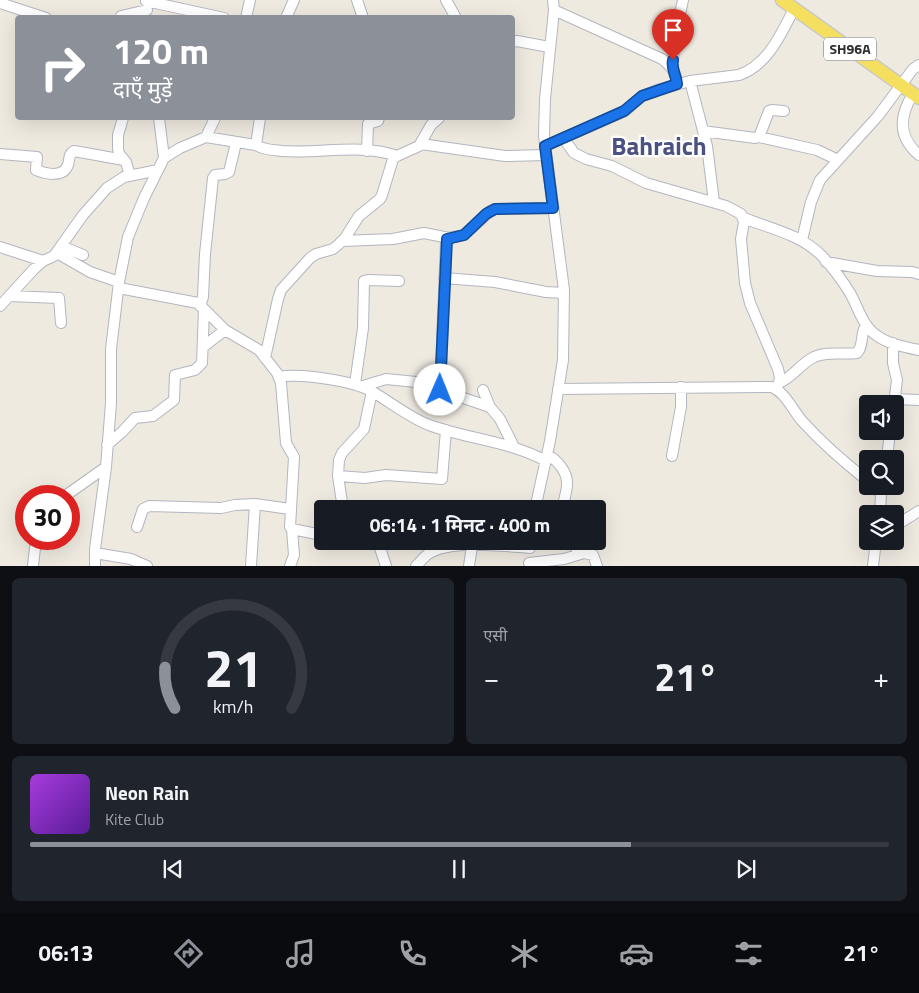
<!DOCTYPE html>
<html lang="hi">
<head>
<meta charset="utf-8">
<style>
  :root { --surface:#171b24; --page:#20242c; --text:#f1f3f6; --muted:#9ea1a6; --line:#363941; --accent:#8c9099 }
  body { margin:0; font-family:"Titillium Web","Noto Sans Devanagari",sans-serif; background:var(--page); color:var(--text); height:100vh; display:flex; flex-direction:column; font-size:19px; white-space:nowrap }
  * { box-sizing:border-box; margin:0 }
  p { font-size:16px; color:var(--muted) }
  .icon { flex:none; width:28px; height:28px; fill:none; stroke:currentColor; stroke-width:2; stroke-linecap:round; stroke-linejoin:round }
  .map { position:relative; height:566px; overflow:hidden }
  .drawer { display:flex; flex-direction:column; gap:12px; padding:12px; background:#0d0f14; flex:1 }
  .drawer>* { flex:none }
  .banner { position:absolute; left:15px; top:15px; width:500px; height:105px; border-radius:5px; box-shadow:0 5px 20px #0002; background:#8c9099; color:#fff; overflow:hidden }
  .tools { position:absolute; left:859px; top:395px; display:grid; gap:10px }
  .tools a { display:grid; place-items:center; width:45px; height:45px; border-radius:5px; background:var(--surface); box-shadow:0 5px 20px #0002; font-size:25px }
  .speed { position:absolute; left:15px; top:485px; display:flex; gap:10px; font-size:25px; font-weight:700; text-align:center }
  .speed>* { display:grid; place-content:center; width:65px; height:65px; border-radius:50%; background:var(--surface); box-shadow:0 5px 20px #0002; line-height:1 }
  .speed .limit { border:8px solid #d22; background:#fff; color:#111 }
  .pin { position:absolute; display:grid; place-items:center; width:42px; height:42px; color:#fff; margin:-51px -21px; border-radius:50% 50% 50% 0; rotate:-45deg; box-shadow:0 0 5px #0007 }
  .pin .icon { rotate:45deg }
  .me { position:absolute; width:55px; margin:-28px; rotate:1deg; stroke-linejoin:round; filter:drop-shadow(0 0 4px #0008) }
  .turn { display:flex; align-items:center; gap:18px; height:105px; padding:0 15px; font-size:22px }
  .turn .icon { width:65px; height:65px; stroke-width:2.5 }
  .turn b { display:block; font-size:35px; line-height:42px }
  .big { font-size:38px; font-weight:700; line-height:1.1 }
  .drawer .widget { flex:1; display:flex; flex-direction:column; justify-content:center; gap:8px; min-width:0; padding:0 18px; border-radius:8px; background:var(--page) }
  .drawer .dial { align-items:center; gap:0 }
  .dial svg { height:130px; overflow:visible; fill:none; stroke:var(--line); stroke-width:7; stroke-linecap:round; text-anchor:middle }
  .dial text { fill:var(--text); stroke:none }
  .song { display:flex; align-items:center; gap:15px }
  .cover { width:60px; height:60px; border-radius:8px; background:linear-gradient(135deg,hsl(280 70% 55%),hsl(270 70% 35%)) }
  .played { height:5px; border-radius:2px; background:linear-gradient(90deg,var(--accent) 70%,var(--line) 70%) }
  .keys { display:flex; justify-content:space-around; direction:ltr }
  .heat { display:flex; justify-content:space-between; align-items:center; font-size:28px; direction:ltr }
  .drawer .tiles { flex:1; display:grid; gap:12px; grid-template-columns:1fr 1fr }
  .widget:last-child { grid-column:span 2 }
  .trip { position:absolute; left:314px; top:500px; width:292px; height:50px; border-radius:5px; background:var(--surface); box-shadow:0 5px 20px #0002; font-weight:700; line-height:50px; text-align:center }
  .tab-bar { display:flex; height:80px; justify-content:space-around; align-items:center; background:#090b0e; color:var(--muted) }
  .tab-bar .icon { width:35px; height:35px }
  .tab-bar .selected { color:var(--accent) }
  .tab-bar b { font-size:22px; color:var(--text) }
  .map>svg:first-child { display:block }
</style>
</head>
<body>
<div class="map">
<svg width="919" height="566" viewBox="0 0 919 566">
  <rect width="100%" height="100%" fill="#efeae0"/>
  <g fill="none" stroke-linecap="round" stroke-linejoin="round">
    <!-- minor casing -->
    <g stroke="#b3b5c1" stroke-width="12">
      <path id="minor" d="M357 0 363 18
        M446 0 456 18
        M146 1 224 18
        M0 3 46 18
        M554 10 662 59C671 66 676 72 677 84
        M121 16 147 10
        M246 18 250 0
        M286 18 294 0
        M512 42 517 41 549 47
        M672 67 676 33 683 0
        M690 81 707 146 714 202
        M913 94C899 116 898 137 919 155
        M123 118 118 135V148L119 154 126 162 130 176
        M703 131 755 138 759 137 769 111 772 110 784 111
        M206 137 215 118
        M759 137 817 150 838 160
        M564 139 574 153 586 159 612 166 646 183 726 206 741 214 744 222 741 239 745 283 750 303 778 369 780 378 777 389
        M421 144 505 156 546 155
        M256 145C264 150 273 150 282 151 320 154 361 143 397 156
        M545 146 625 111 642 96 657 90 690 81 739 75C768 65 781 34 794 9
        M367 151 368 124 378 121 379 118
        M0 154 37 157 36 170C46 174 63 178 68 165 70 159 68 154 74 151L124 160
        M164 158 180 148 206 137 256 145 260 118
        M744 218C771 229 800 234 822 256 832 267 842 280 850 293 858 307 862 325 876 335 888 344 904 347 919 350
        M802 240 811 202 820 180 878 116 913 69 919 65
        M342 241 393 239 424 233 449 238
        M61 246 83 255
        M0 247 43 261
        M57 253 90 272 119 282
        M826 262 877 271 912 272 919 274
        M444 278 495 282 546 292 564 293
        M119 288 198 303 225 330 259 350 277 373 281 383 286 443 294 457 290 527 292 529
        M9 296 59 298 61 323
        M0 306 34 269 43 261 54 256 83 215 107 188 124 177 158 170
        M200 306 203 297 205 254 213 178 215 175 225 174 229 172 236 143
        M893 343V363L897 380 894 404
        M203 347 225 330
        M265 358 278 299 281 290 310 258 316 254 333 249 339 244 345 238 359 216 380 199 382 195 393 159 397 156 419 146 431 125 439 118
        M279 377C301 373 354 381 373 392 390 402 410 418 429 425 468 439 509 441 546 461
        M779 383C793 377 800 364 814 357 827 351 843 355 857 353 864 346 860 334 866 325
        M355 384 363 328 364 281 368 280 399 281
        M363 386 386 379 426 383 439 387
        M558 389 772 387C786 393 793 411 803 422 823 444 845 463 868 481
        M483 390 490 407
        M895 399 919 400
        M107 445 122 432 135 418 153 416 174 400 175 375 195 370 202 363 204 309
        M514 447 500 419 490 407 440 390 446 242 449 238 464 235 490 211 495 209 553 208
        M547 455C557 459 568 473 567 484 567 493 563 500 563 509
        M672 456 681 407V387
        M887 459 890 431
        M338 476 365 478 386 475 442 479 446 430
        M874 486 881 494 880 514
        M65 496 106 467
        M343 509 338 476 339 460 342 453 364 429 372 391
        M535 509 550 441 563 360 564 290 544 136 545 99 554 10 553 0
        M895 526 919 511
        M137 527 143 509 149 506 221 508 235 505 255 504 290 509
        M357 541 379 545 386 566
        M571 541 576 547 578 554
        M95 553 131 559 147 566
        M529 563 564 559 584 553 593 555 597 566
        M33 566 36 539
        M95 566V549L106 467 111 403V349L119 282 128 237 144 198 164 158 159 118
        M251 566 255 504
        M290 566 294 555 292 529 322 535
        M416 566C420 562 424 557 428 554 450 539 504 546 530 548
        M469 566 472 546
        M873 566 876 541"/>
    </g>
    <!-- major casing -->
    <g stroke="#c8c8c8" stroke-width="15">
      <path id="major" d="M782 0 919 98"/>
    </g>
    <!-- minor -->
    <use href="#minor" stroke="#fff" stroke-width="10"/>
    <!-- major -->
    <use href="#major" stroke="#f5df5f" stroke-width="12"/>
  </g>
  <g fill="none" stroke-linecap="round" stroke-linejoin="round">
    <!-- route casing -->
    <g stroke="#114b97" stroke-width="12">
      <path id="route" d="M440 390 447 239 464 235 486 214 495 209 553 208 545 146 624 111 642 96 677 84C676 74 671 69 673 60"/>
    </g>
    <!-- route -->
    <use href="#route" stroke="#1a73e8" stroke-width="9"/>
  </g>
  <g text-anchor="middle" stroke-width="4.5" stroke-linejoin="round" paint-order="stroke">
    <!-- shield labels -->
    <rect fill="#fff" stroke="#6c6c6c" stroke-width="1" x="824" y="37.5" width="52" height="23" rx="4"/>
    <g font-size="14" font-weight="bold" fill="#2d2d2d">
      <text x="850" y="54">SH96A</text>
    </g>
    <!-- town labels -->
    <g font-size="25" font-weight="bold" fill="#4b5180" stroke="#fff">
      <text x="659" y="155">Bahraich</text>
    </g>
  </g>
</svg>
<div class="tools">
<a><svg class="icon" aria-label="sound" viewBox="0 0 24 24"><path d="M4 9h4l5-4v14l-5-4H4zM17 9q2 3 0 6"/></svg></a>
<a><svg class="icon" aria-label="search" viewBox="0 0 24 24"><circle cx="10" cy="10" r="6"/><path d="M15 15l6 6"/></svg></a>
<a><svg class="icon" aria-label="layers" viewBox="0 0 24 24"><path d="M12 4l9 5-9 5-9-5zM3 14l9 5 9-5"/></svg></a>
</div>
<div class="speed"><div class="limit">30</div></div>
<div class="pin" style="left:673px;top:60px;background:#d93025"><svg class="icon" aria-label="arrive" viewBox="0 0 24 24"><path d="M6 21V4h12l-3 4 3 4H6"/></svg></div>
<svg class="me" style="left:440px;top:390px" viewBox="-20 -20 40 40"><circle r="19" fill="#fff"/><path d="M0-13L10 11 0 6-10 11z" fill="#1a73e8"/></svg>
<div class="trip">06:14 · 1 मिनट · 400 m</div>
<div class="banner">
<div class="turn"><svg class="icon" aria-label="right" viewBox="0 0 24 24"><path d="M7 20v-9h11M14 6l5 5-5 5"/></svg><div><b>120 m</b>दाएँ मुड़ें</div></div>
</div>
</div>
<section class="drawer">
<div class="tiles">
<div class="widget dial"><svg viewBox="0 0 100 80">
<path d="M14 69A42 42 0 1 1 86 69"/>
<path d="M14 69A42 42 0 0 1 8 44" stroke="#8c9099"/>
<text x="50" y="56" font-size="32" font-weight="700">21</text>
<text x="50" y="72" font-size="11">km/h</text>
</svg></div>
<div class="widget"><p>एसी</p>
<div class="heat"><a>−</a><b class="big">21°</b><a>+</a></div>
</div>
<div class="widget">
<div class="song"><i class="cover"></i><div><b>Neon Rain</b><p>Kite Club</p></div></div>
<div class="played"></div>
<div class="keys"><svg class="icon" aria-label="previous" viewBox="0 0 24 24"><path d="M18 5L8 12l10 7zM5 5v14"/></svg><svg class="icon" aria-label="pause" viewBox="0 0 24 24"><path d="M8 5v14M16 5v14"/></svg><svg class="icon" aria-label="next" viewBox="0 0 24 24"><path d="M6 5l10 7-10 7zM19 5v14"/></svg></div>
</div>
</div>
</section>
<nav class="tab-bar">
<b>06:13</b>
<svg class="icon selected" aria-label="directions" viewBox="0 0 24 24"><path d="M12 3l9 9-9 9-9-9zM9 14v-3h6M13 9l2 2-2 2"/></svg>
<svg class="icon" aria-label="music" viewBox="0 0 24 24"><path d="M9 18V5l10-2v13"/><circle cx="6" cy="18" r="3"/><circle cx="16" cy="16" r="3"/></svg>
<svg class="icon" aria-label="phone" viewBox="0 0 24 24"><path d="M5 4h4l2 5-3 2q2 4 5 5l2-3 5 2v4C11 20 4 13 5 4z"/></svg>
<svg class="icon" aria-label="climate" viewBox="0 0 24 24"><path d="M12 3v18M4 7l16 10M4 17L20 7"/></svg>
<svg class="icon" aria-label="car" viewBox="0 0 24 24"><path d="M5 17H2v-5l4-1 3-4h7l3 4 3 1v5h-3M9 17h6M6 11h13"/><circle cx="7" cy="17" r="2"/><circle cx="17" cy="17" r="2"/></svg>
<svg class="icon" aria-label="filters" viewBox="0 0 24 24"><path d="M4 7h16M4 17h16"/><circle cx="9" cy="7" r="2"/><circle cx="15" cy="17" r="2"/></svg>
<b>21°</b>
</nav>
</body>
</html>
